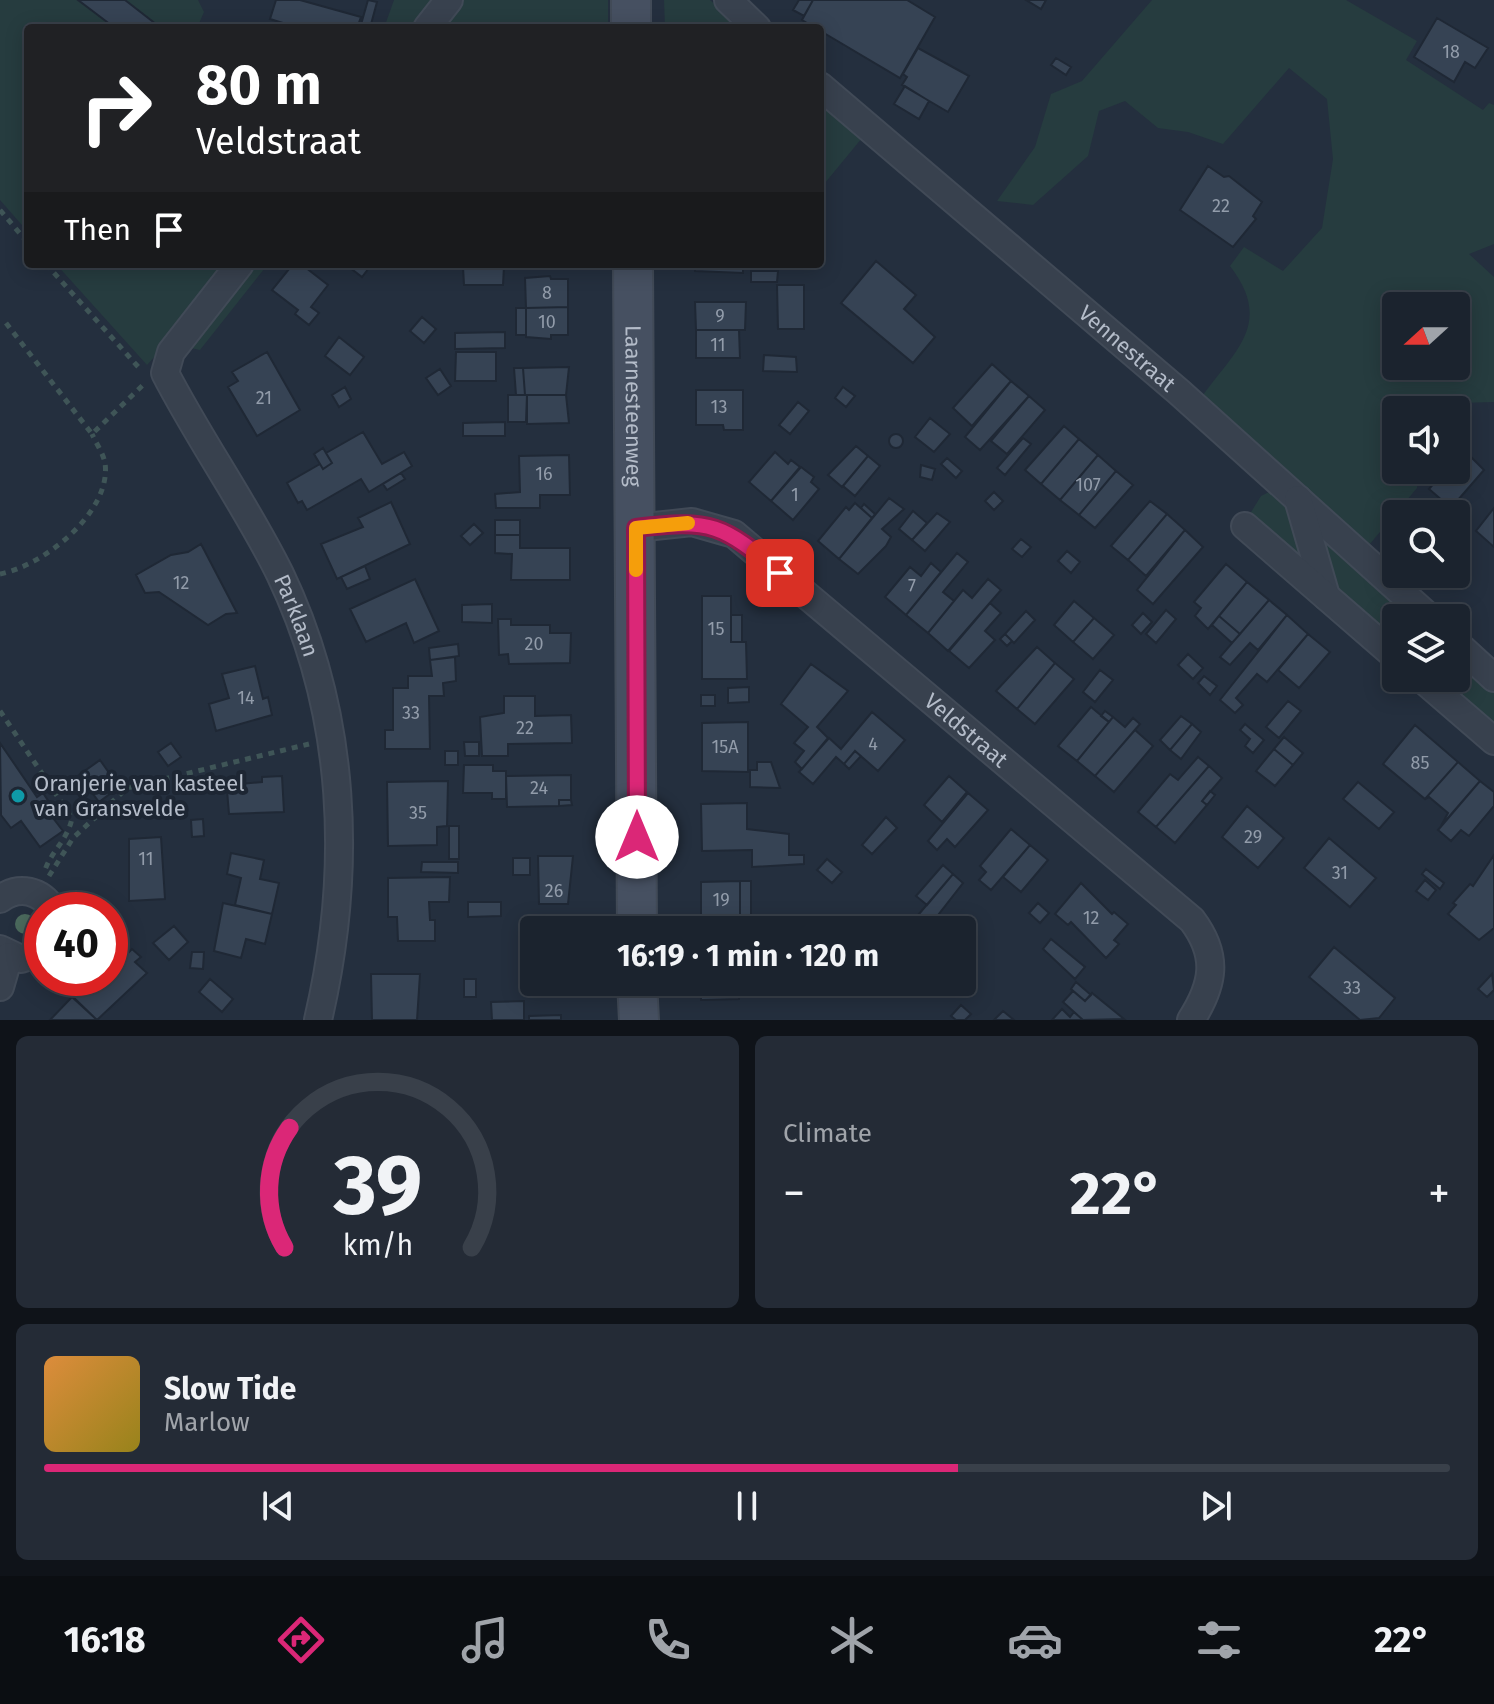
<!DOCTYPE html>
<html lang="en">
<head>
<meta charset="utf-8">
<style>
  :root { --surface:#1b232e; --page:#242b36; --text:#f1f3f6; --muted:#a0a4aa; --line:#39404a; --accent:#db2777 }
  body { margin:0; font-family:"Fira Sans",sans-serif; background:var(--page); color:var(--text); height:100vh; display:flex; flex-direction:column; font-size:30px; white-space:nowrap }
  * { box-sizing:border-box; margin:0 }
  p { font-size:26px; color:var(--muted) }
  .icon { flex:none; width:44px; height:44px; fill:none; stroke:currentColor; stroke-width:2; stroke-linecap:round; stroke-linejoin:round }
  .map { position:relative; height:1020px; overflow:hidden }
  .panel { display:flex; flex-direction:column; gap:16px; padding:16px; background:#0f1319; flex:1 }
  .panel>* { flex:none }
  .hud { position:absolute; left:24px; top:24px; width:800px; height:244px; border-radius:8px; box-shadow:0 4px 20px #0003,0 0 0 2px var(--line); background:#202124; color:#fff; overflow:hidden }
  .needle { width:52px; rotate:249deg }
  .controls { position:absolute; left:1382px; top:292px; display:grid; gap:16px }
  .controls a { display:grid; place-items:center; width:88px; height:88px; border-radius:8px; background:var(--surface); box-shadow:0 4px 20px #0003,0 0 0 2px var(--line); font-size:40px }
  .speed { position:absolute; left:24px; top:892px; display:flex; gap:16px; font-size:40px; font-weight:700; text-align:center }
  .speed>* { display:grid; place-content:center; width:104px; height:104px; border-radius:50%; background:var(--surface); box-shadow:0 4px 20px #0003,0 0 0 2px var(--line); line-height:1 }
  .speed .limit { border:12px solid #d22; background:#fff; color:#111 }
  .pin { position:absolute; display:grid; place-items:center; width:68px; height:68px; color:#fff; margin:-34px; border-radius:16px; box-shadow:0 4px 12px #0006 }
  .me { position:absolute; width:88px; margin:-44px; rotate:0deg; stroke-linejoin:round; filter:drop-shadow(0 0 6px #0008) }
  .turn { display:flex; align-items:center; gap:28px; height:168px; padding:0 40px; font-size:36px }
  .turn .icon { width:104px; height:104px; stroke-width:2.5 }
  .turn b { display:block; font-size:56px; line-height:68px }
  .then { display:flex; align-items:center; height:76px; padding:0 40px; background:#0003; gap:16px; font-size:30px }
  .big { font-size:60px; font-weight:700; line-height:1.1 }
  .panel .tile { flex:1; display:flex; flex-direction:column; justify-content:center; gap:12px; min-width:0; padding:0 28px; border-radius:12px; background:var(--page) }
  .panel .dial { align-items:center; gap:0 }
  .dial svg { height:208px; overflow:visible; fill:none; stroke:var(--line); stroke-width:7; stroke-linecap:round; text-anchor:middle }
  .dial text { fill:var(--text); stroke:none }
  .song { display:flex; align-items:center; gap:24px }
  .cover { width:96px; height:96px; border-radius:12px; background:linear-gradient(135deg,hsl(30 70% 55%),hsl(50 70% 35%)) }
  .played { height:8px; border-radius:4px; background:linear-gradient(90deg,var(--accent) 65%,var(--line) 65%) }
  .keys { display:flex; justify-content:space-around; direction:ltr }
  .heat { display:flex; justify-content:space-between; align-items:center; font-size:44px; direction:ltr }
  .panel .tiles { flex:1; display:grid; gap:16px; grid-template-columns:1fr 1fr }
  .tile:last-child { grid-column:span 2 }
  .trip { position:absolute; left:520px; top:916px; width:456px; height:80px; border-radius:8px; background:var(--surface); box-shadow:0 4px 20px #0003,0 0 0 2px var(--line); font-weight:700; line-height:80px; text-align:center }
  .dock { display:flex; height:128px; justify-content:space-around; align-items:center; background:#0b0e12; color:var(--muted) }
  .dock .icon { width:56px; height:56px }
  .dock .selected { color:var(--accent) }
  .dock b { font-size:36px; color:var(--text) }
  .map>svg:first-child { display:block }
</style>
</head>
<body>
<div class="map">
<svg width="1494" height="1020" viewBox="0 0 1494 1020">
  <rect width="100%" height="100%" fill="#242f3e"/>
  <!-- green -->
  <path fill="#263c3f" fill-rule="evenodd" d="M0 0H198L204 12 197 28H28V232L0 200Z
    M394 0H608V28H384Z
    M664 0H710L741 28H665Z
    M1152 0H1346L1417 41 1406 60 1483 110 1489 103 1494 105V244L1469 254 1494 277V402L1460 403 1454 410H1396V470H1418L1417 488 1369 545 1203 395C1237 349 1273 322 1230 266L1244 247 1283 271 1322 228 1333 159 1327 99 1289 68 1223 144 1188 132 1158 128 1125 101 1099 111 1088 156 1033 205 997 201 1035 147 1051 94 1082 81ZM1396 306H1456V366H1396Z
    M820 100 862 138 820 189Z
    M56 264H268L200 350 167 343 147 365Z
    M1275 489 1293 508 1313 572 1248 517 1261 496Z
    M1312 519 1403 607V618H1396V627L1379 629 1330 586Z
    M1456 652 1494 686V727L1438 678H1456Z"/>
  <!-- building -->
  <path fill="#364354" stroke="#1f2835" stroke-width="2" d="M78 0H125L161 28H115Z
    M276 0H300L361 17 357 28H299L270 19Z
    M368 0 377 2 370 28H360Z
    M799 0H813L804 16 793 10Z
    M813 0H907L935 17 900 78 802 20Z
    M1026 0H1046L1041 9Z
    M1437 18 1488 48 1475 68 1465 62 1454 82 1414 57Z
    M918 48 969 76 948 112 902 85 907 77 903 74Z
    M1056 58 1071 67 1066 75 1051 65Z
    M905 86 929 101 919 119 894 104Z
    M1208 166 1224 177 1229 176 1262 202 1253 216 1256 219 1233 247 1180 210Z
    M876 261 916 295 904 309 935 337 913 363 841 303Z
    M293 264H301L328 285 311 307 319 313 309 325 295 314 298 310 272 290Z
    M345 264H372L362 277Z
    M695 264H743V273L695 271Z
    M504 266 503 285H464L463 267Z
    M751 271H778L777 282H751Z
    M550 276 551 279H568V307L526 308 525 278Z
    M777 285H804V329H778Z
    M695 302H746L745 330H696Z
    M568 307V335H551V339L526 337V308Z
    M516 308H526V335H516Z
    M422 317 436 329 424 343 410 331Z
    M696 330H739L740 358H696Z
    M505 332V348L455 349V333Z
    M339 337 364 357 350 375 325 356Z
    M267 352 300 410 257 436 228 387 238 381 232 372Z
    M456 352H496V381H455Z
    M764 355 796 357 797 372 763 371Z
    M992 364 1011 381 972 426 953 408Z
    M569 367 566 395H525L523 368Z
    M514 368H523L525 395H516Z
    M440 369 451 386 438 395 426 378Z
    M1011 381 1029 396 980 450 965 437Z
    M345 387 351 399 339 407 332 395Z
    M843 387 855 396 846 407 835 398Z
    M696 390H743V430H724L723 425H696Z
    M508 395H527L526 422H508Z
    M527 395H566L569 423 527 424Z
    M1029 396 1045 410 1007 454 991 441Z
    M798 402 809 411 790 434 779 425Z
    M930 418 950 434 934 452 915 437Z
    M505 422V436H463V423Z
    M1064 426 1079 439 1041 484 1025 470Z
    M363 432 382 464 404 452 412 466 369 492 361 479 307 510 302 501 298 503 287 483 320 464 323 469 332 463 326 453Z
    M889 441a7 7 0 1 1 14 0a7 7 0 1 1-14 0Z
    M1023 438 1031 444 1005 475 997 468Z
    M1079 439 1098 455 1060 500 1041 484Z
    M856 446 868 456 842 487 828 475Z
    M323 448 332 463 323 469 314 454Z
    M775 452 788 464 791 460 800 467 771 501 749 482Z
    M1467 453 1484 470 1451 508 1429 489 1440 476 1445 479 1456 470Z
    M569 455 570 495H540V508H496L495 494 520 492 519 456Z
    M1098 455 1116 471 1079 515 1060 500Z
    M868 456 880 466 855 496 843 486Z
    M947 458 962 471 956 478 941 464Z
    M921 465 935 469 932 480 920 477Z
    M801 467 814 477 811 482 819 489 793 520 771 501Z
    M1116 471 1133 485 1095 528 1079 515Z
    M401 473 405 479 387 490 383 484Z
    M994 492 1003 501 994 510 985 501Z
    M889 498 904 509 882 529 891 537 886 546 858 574 839 559Z
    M1150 501 1167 514 1128 560 1111 546Z
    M391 502 410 544 337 579 321 544 363 527 358 518Z
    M855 503 872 518 839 559 818 541 846 507 849 510Z
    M864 504 875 514 872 518 861 508Z
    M1494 508V547L1476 531Z
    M913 511 927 523 912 540 899 529Z
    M937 513 950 522 925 551 912 540Z
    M1167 514 1185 530 1146 576 1128 560Z
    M495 520H520V535H495Z
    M474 524 483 533 470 545 461 536Z
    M1185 530 1203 547 1153 604 1137 590Z
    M495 535H520V548H570V580H511L512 554 495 553Z
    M1021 539 1031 547 1022 557 1012 549Z
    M201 544 237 613 226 614 208 625 159 592 145 593 136 575 171 555 188 552Z
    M1067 551 1080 562 1071 573 1058 561Z
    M957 553 968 562 943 592 954 601 928 633 906 615Z
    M931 563 941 572 906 615 885 597 910 567 921 576Z
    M1226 564 1247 582 1208 629 1195 616 1201 608 1194 602Z
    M365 566 370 579 347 589 341 577Z
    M1436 574H1456L1447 584Z
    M415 579 439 631 414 643 406 623 366 642 350 609Z
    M988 579 1001 590 948 651 928 633 963 590 972 598Z
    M1247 582 1269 600 1240 634 1219 616Z
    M702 596H731V642H746L747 679H702Z
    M1269 600 1287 615 1258 650 1250 643 1230 665 1220 657Z
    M1074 601 1094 618 1073 642 1054 625Z
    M990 603 1001 613 985 631 995 640 969 668 949 651Z
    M492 604V623L462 622V605Z
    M1166 610 1176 619 1156 643 1146 634Z
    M1026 611 1035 620 1014 643 1005 634Z
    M1143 613 1152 622 1141 634 1132 625Z
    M731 615H742V642H731Z
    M1287 615 1308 634 1267 682 1257 674 1236 698 1243 705 1235 713 1220 700Z
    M1219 616 1240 634 1232 643 1212 625Z
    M1094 618 1114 635 1093 659 1073 642Z
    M498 619H511V625H550V633H571L570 663 509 664 508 654 499 655Z
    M1005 634 1012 641 1007 646 1000 639Z
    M1308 634 1330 652 1299 688 1278 670Z
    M458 644 459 656 430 660 429 648Z
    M1037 647 1055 663 1017 709 996 691Z
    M1188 654 1203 668 1193 679 1178 665Z
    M455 657 456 681 443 683 444 696H429L430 749H385V730H393V688H408V676H432L430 660Z
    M1055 663 1074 679 1035 724 1017 709Z
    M811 664 848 691 817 727 828 738 802 769 795 762 804 751 794 743 808 727 781 704Z
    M255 666 263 699 268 697 272 715 216 731 209 704 229 698 222 674Z
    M1100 670 1113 680 1095 702 1083 692Z
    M1204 676 1217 686 1210 695 1198 683Z
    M749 687V702L728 703V688Z
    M701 695H715V706H701Z
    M504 696H535V716L571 715 572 743 508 744V756H482L480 717 504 713Z
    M1288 701 1301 711 1279 738 1266 727Z
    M1091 707 1109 722 1077 761 1058 746Z
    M1105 711 1113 717 1109 722 1101 716Z
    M872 712 905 740 878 771 855 751 844 764 836 757 813 784 799 772 829 738 841 749Z
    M1181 716 1192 724 1170 750 1160 740Z
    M1113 717 1125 727 1133 718 1140 724 1095 776 1077 761Z
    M748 722V772L702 771V723Z
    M1192 724 1201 732 1181 759 1170 750Z
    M1245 724 1264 740 1253 753 1245 746 1250 739 1240 730Z
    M1415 725 1458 762 1425 799 1383 764Z
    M1135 730 1153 746 1114 792 1095 776Z
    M1284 737 1303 753 1293 765 1274 749Z
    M464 742H479V756H465Z
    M0 743 37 797 43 793 55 811 50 814 63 831 40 847 21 821 11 828 1 815Z
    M171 743 181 757 168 766 158 752Z
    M1274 749 1293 765 1275 786 1256 771Z
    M445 751H458V765H445Z
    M855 751 861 756 849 769 844 764Z
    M1198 757 1209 766 1156 827 1138 812 1170 774 1178 780Z
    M100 760 119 787 99 802 79 775Z
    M757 762H771L780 788 750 787V770H757Z
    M1458 762 1480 781 1441 826 1448 813 1429 797 1425 799Z
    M464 765H493V771H506V799H492V793H463Z
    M1209 766 1222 778 1202 801 1207 805 1175 843 1156 827Z
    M571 775V800H559V806L507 807 506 776Z
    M282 776 284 812 229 814 227 790 240 789V784L262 782V777Z
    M949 776 967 792 942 822 924 805Z
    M448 781 447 826 437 827V845L388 846 387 782Z
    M1480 781 1494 792V806L1469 836 1461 830 1451 841 1438 830Z
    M1358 782 1394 812 1379 829 1343 799Z
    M1210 791 1215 795 1207 805 1202 801Z
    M968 793 988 810 955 847 947 839 937 850 928 841Z
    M559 800H571L572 805 559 806Z
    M747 803V829L789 834V855H804V864L752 867V850L702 851 701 804Z
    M1247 806 1284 838 1258 868 1222 837Z
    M886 817 897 828 872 854 862 845Z
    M203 819 204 836 192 837 191 820Z
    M449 826H459V859H449Z
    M1011 829 1030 845 991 890 979 880 986 872 980 866Z
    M161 837 165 899 129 901V839Z
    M1329 838 1376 878 1350 907 1304 868Z
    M1030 845 1048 860 1021 892 1003 877Z
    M231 853 264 860 260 879 279 883 272 914 235 905 241 878 227 874Z
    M1494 855V928L1479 940 1448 914 1456 905 1453 903 1470 884 1473 886Z
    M538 856H573L568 904H539Z
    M513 858H530V875H513Z
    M827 859 842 872 832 883 817 870Z
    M422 862H458V873L421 872Z
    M943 865 953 874 927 905 916 896Z
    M1426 869 1444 883 1440 889 1422 874Z
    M953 874 963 883 931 924 919 914Z
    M450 877 449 902H429L430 920H435V941H398L397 917H388V878Z
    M1425 880 1436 890 1428 900 1416 891Z
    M740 881V919H770V930H710V923H701V882Z
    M740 881H751V919H740Z
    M1081 883 1112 914 1114 912 1128 924 1114 940 1119 944 1106 958 1071 922 1068 925 1055 914Z
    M468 902H501V916L468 917Z
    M223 903 272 914 265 944 246 939 241 958 214 951Z
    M1038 903 1049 913 1040 923 1029 913Z
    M174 926 188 942 169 960 153 943Z
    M529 936H534V982L557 983 530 984Z
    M1051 939 1085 967 1075 979 1043 949Z
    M117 944 127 954 132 949 141 957 135 962 147 973 97 1020 70 994 85 978H110V952Z
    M1334 947 1395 998 1379 1018 1360 1020 1309 977Z
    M192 952H204L203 969 190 968Z
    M371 974H420L417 1020H372Z
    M1492 974 1494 990 1487 997 1478 989Z
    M210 979 233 999 222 1012 199 992Z
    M464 979H476V997H464Z
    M701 982H739V999L701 1000Z
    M1076 982 1091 995 1085 1001 1071 989Z
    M1073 991 1085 1001 1092 993 1124 1019 1083 1020 1063 1002Z
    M72 997 97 1020H50Z
    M524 1001V1020H492L491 1002Z
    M961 1005 971 1014 965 1020H956L951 1016Z
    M1062 1009 1070 1017 1074 1012 1083 1020H1052Z
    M1003 1011 1014 1020H994Z
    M561 1015V1020H529V1016Z"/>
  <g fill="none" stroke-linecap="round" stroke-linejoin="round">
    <!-- street casing -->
    <g stroke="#414a57" stroke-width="30">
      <g id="street">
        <path d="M728 0 757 28"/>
        <path d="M427 28 449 0"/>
        <path id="s1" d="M820 86 1179 392 1430 618"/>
        <path id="s2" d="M240 264 171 352 165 373C200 441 246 505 280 574 347 714 353 870 318 1020"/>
        <path d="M1298 499 1326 596"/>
        <path d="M1245 526 1396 657"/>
        <path id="s3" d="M636 528 692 522 734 534 1192 920C1219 956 1214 984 1191 1020"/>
        <path d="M1456 643 1494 678"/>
        <path d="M1421 678 1494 741"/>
        <path d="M0 899C19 885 41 890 53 910"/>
        <path d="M0 949 21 959 42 952"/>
        <path d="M0 987 9 956"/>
      </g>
    </g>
    <!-- secondary casing -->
    <g stroke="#414a57" stroke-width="42">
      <g id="secondary">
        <path d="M631 0V28"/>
        <path id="s4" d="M633 264 637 930"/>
        <path d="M637 982 639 1020"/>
      </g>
    </g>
    <!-- path -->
    <path stroke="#3f5557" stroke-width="5" stroke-dasharray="6 6" stroke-linecap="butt" d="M0 210 28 243
      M46 264 141 370
      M6 323 92 434 143 385
      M0 574C43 566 112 512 105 463 103 453 96 443 92 434
      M0 711 72 818C68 840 50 852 44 873
      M49 876 73 838 127 788 309 744"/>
    <!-- street -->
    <use href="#street" stroke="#38414e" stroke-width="26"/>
    <!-- secondary -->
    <use href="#secondary" stroke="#465061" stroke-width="38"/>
  </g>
  <!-- trees -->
  <circle fill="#4b6a5d" cx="25" cy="924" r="10"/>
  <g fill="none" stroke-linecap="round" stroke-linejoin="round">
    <!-- route casing -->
    <g stroke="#8e194d" stroke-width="20">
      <path id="route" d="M637 837 636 528C713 519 722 524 780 573"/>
    </g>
    <!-- route -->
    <use href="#route" stroke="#db2777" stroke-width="14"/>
    <!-- slow -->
    <path stroke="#f59e0b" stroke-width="14" d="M636 570V528L688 523"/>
  </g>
  <!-- markers -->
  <circle fill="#0f9aa8" stroke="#1d2633" stroke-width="3" cx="18" cy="796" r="8"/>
  <g text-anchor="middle" stroke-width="8" stroke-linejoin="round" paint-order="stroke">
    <!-- number labels -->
    <g font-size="18" fill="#929caa">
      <text x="1451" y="58">18</text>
      <text x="1221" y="212">22</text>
      <text x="547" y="299">8</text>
      <text x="720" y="322">9</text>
      <text x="547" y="328">10</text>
      <text x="718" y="351">11</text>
      <text x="264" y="404">21</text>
      <text x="719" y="413">13</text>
      <text x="544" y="480">16</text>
      <text x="1088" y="491">107</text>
      <text x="795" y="501">1</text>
      <text x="181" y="589">12</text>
      <text x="912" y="592">7</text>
      <text x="716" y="635">15</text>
      <text x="534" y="650">20</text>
      <text x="246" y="704">14</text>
      <text x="411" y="719">33</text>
      <text x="525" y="734">22</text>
      <text x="873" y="750">4</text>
      <text x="725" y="753">15A</text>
      <text x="1420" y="769">85</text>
      <text x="539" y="794">24</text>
      <text x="418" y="819">35</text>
      <text x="1253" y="843">29</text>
      <text x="146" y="865">11</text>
      <text x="1340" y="879">31</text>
      <text x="554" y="897">26</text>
      <text x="721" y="906">19</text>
      <text x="1091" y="924">12</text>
      <text x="1352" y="994">33</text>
    </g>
    <!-- street labels -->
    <g font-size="22" fill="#b4bcc9" stroke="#1d2633">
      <text dy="8" stroke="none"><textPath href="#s1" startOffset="404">Vennestraat</textPath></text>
      <text dy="8" stroke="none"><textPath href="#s4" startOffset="142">Laarnesteenweg</textPath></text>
      <text dy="8" stroke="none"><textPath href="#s2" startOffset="410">Parklaan</textPath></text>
      <text dy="8" stroke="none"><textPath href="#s3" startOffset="404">Veldstraat</textPath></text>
    </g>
    <!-- poi labels -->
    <g font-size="22" fill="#b4bcc9" stroke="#1d2633" text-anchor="start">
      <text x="34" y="791">Oranjerie van kasteel<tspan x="34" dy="25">van Gransvelde</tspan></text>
    </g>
  </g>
</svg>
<div class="controls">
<a><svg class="needle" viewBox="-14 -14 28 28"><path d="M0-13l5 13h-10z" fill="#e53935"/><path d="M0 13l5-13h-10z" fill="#a0a4aa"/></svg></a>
<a><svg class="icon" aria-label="sound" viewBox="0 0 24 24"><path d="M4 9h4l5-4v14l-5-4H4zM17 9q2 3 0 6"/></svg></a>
<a><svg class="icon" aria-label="search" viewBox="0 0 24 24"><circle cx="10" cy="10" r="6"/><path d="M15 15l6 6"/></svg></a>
<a><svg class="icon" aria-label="layers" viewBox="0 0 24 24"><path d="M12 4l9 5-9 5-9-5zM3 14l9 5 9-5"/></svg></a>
</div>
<div class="speed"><div class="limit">40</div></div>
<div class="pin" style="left:780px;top:573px;background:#d93025"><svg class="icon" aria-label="arrive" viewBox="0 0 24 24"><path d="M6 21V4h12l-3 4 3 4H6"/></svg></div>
<svg class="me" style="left:637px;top:837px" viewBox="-20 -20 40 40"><circle r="19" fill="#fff"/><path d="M0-13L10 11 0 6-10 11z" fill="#db2777"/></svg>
<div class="trip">16:19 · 1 min · 120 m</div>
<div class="hud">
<div class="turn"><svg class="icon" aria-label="right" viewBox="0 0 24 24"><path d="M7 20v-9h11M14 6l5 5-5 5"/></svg><div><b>80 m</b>Veldstraat</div></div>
<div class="then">Then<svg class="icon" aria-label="arrive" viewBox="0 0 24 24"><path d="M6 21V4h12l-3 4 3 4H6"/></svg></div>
</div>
</div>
<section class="panel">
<div class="tiles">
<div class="tile dial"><svg viewBox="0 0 100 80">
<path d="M14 69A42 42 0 1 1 86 69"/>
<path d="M14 69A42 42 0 0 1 16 23" stroke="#db2777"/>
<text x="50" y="56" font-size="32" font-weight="700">39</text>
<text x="50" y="72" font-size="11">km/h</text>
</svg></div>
<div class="tile"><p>Climate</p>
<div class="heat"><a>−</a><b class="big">22°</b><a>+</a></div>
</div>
<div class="tile">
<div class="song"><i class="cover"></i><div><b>Slow Tide</b><p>Marlow</p></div></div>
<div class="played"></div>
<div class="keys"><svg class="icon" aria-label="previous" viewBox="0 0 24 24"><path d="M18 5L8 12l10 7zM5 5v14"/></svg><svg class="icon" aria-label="pause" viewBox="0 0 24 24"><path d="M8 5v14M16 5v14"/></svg><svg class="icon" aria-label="next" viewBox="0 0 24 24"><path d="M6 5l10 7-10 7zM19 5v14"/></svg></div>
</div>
</div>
</section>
<nav class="dock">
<b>16:18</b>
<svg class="icon selected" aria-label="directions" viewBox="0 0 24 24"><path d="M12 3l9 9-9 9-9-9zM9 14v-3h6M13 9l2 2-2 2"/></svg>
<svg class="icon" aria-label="music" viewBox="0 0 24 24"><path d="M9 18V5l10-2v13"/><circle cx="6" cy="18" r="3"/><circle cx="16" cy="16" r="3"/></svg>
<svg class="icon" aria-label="phone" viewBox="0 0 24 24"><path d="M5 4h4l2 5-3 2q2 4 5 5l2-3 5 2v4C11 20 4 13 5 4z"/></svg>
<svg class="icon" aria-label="climate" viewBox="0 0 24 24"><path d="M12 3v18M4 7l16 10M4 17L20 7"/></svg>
<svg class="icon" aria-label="car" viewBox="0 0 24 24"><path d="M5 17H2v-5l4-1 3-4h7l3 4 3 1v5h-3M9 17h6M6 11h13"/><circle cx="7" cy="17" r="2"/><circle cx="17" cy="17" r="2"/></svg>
<svg class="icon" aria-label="filters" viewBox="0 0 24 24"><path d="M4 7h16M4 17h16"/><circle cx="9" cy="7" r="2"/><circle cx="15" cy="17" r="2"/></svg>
<b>22°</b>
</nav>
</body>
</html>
